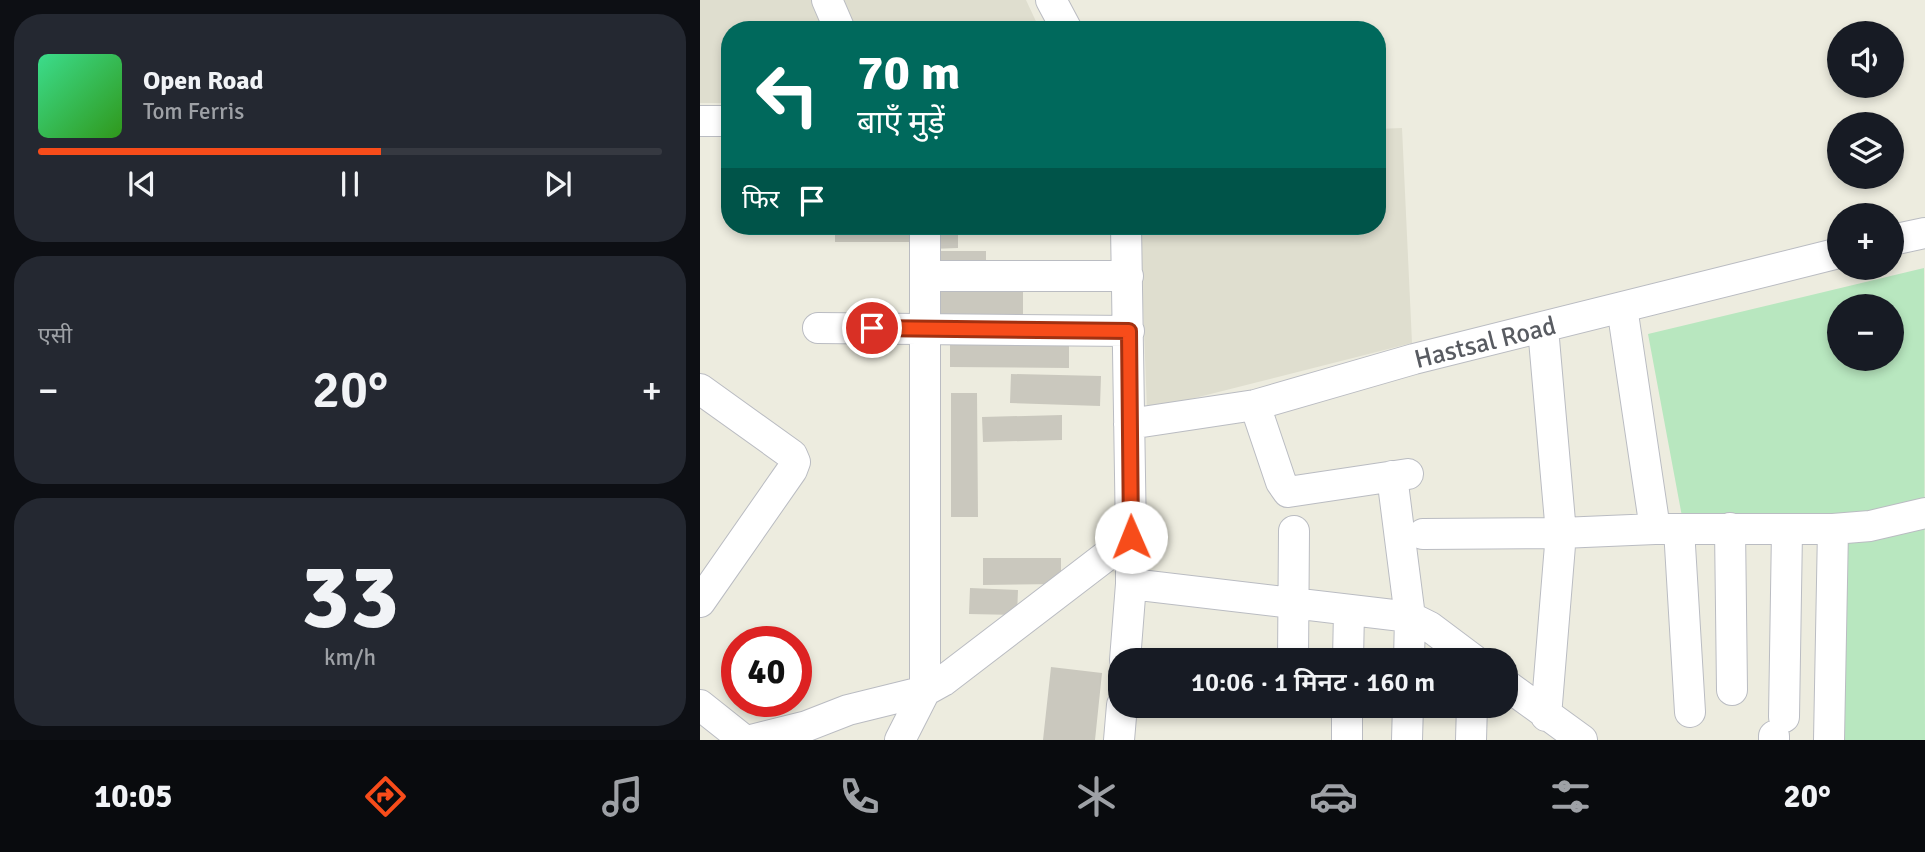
<!DOCTYPE html>
<html lang="hi">
<head>
<meta charset="utf-8">
<style>
  :root { --surface:#171b24; --page:#242831; --text:#f1f3f6; --muted:#9ea1a6; --line:#363941; --accent:#f74c1a }
  body { margin:0; font-family:Signika,"Noto Sans Devanagari",sans-serif; background:var(--page); color:var(--text); height:100vh; display:flex; flex-direction:column; font-size:26px; white-space:nowrap }
  * { box-sizing:border-box; margin:0 }
  p { font-size:23px; color:var(--muted) }
  .icon { flex:none; width:38px; height:38px; fill:none; stroke:currentColor; stroke-width:2; stroke-linecap:round; stroke-linejoin:round }
  .map { position:relative; flex:1; overflow:hidden }
  .panel { display:flex; flex-direction:column; gap:14px; padding:14px; background:#0d0f14; width:700px }
  .panel>* { flex:none }
  .hud { position:absolute; left:21px; top:21px; width:665px; height:214px; border-radius:28px; box-shadow:0 4px 10px #0003; background:#00695c; color:#fff; overflow:hidden }
  .buttons { position:absolute; left:1127px; top:21px; display:grid; gap:14px }
  .buttons a { display:grid; place-items:center; width:77px; height:77px; border-radius:50%; background:var(--surface); box-shadow:0 4px 10px #0003; font-size:35px }
  .speed { position:absolute; left:21px; top:626px; display:flex; gap:14px; font-size:35px; font-weight:700; text-align:center }
  .speed>* { display:grid; place-content:center; width:91px; height:91px; border-radius:50%; background:var(--surface); box-shadow:0 4px 10px #0003; line-height:1 }
  .speed .limit { border:10px solid #d22; background:#fff; color:#111 }
  .pin { position:absolute; display:grid; place-items:center; width:60px; height:60px; color:#fff; margin:-30px; border:4px solid #fff; border-radius:50%; box-shadow:0 2px 7px #0007 }
  .me { position:absolute; width:77px; margin:-38px; rotate:359deg; stroke-linejoin:round; filter:drop-shadow(0 0 5px #0008) }
  .turn { display:flex; align-items:center; gap:24px; height:147px; padding:0 21px; font-size:32px }
  .turn .icon { width:91px; height:91px; stroke-width:2.5 }
  .turn b { display:block; font-size:49px; line-height:60px }
  .then { display:flex; align-items:center; height:66px; padding:0 21px; background:#0003; gap:14px; font-size:26px }
  .big { font-size:52px; font-weight:600; line-height:1.1 }
  .panel .tile { flex:1; display:flex; flex-direction:column; justify-content:center; gap:10px; min-width:0; padding:0 24px; border-radius:28px; background:var(--page) }
  .panel .dial { align-items:center; gap:0 }
  .dial b { font-size:91px; line-height:1 }
  .song { display:flex; align-items:center; gap:21px }
  .cover { width:84px; height:84px; border-radius:10px; background:linear-gradient(135deg,hsl(150 70% 55%),hsl(110 70% 35%)) }
  .played { height:7px; border-radius:4px; background:linear-gradient(90deg,var(--accent) 55%,var(--line) 55%) }
  .keys { display:flex; justify-content:space-around; direction:ltr }
  .heat { display:flex; justify-content:space-between; align-items:center; font-size:38px; direction:ltr }
  .trip { position:absolute; left:408px; top:648px; width:410px; height:70px; border-radius:28px; background:var(--surface); box-shadow:0 4px 10px #0003; font-weight:600; line-height:70px; text-align:center }
  .dock { display:flex; height:112px; justify-content:space-around; align-items:center; background:#090b0e; color:var(--muted) }
  .dock .icon { width:49px; height:49px }
  .dock .on { color:var(--accent) }
  .dock b { font-size:32px; color:var(--text) }
  main { display:flex; flex:1; min-height:0 }
  .map>svg:first-child { display:block }
</style>
</head>
<body>
<main>
<section class="panel">
<div class="tile">
<div class="song"><i class="cover"></i><div><b>Open Road</b><p>Tom Ferris</p></div></div>
<div class="played"></div>
<div class="keys"><svg class="icon" aria-label="previous" viewBox="0 0 24 24"><path d="M18 5L8 12l10 7zM5 5v14"/></svg><svg class="icon" aria-label="pause" viewBox="0 0 24 24"><path d="M8 5v14M16 5v14"/></svg><svg class="icon" aria-label="next" viewBox="0 0 24 24"><path d="M6 5l10 7-10 7zM19 5v14"/></svg></div>
</div>
<div class="tile"><p>एसी</p>
<div class="heat"><a>−</a><b class="big">20°</b><a>+</a></div>
</div>
<div class="tile dial"><b>33</b><p>km/h</p></div>
</section>
<div class="map">
<svg width="1225" height="740" viewBox="0 0 1225 740">
  <rect width="100%" height="100%" fill="#edecdf"/>
  <!-- education -->
  <path fill="#dfdecf" d="M0 0H326L340 30H30V103H0Z
    M702 128 712 343 447 410 440 226H677V129Z"/>
  <!-- green -->
  <path fill="#b8e7bf" fill-rule="evenodd" d="M1224 268 1225 740H1138L1132 536 986 538 948 334ZM1139 306H1192V359H1139Z"/>
  <!-- building -->
  <path fill="#cac8be" d="M135 226H220V242H135Z
    M258 229V248L231 249V230Z
    M234 251H286V275H234Z
    M233 278H323V325H233Z
    M250 336 369 337V368L250 367Z
    M311 374 401 376 400 406 310 403Z
    M251 393H277L278 517H251Z
    M362 415V440L283 442 282 417Z
    M283 558H361V584L283 585Z
    M270 588 318 590 317 615 269 614Z
    M351 667 402 673 395 740H343Z"/>
  <g fill="none" stroke-linecap="round" stroke-linejoin="round">
    <!-- minor casing -->
    <g stroke="#babcc2" stroke-width="32">
      <path id="minor" d="M127 0 140 30
        M351 0 367 30
        M0 121H30
        M1192 240 1225 233
        M225 276H428
        M922 307 955 529
        M118 328 429 331
        M843 328 861 533 846 716
        M0 389 92 455 95 462 92 470 0 602
        M555 405 581 482 588 492 708 474
        M429 424 555 405 714 359 1139 253
        M692 476 710 617 709 660
        M1030 528 1032 690
        M979 529 990 712
        M723 534 861 533 955 529H1133L1170 526 1225 513
        M431 584 710 617 730 627 774 660
        M425 660 431 584V537L426 226
        M593 660 594 531
        M648 660 649 611
        M805 684 882 740
        M0 705 44 740
        M1084 717 1087 531
        M51 740 107 726 148 710 225 691 243 681 431 537
        M200 740 225 691V226
        M419 740 422 705
        M647 740V705
        M707 740 708 705
        M771 740 772 705
        M1074 740V736
        M1129 740 1133 529"/>
    </g>
    <!-- minor -->
    <use href="#minor" stroke="#fff" stroke-width="30"/>
  </g>
  <g fill="none" stroke-linecap="round" stroke-linejoin="round">
    <!-- route casing -->
    <g stroke="#a13111" stroke-width="18">
      <path id="route" d="M172 328 429 331 431 537"/>
    </g>
    <!-- route -->
    <use href="#route" stroke="#f74c1a" stroke-width="12"/>
  </g>
  <g text-anchor="middle" stroke-width="7" stroke-linejoin="round" paint-order="stroke">
    <!-- street labels -->
    <g font-size="26" fill="#585b61" stroke="#fff">
      <text transform="translate(785 342) rotate(-14)" y="9">Hastsal Road</text>
    </g>
  </g>
</svg>
<div class="buttons">
<a><svg class="icon" aria-label="sound" viewBox="0 0 24 24"><path d="M4 9h4l5-4v14l-5-4H4zM17 9q2 3 0 6"/></svg></a>
<a><svg class="icon" aria-label="layers" viewBox="0 0 24 24"><path d="M12 4l9 5-9 5-9-5zM3 14l9 5 9-5"/></svg></a>
<a>+</a>
<a>−</a>
</div>
<div class="speed"><div class="limit">40</div></div>
<div class="pin" style="left:172px;top:328px;background:#d93025"><svg class="icon" aria-label="arrive" viewBox="0 0 24 24"><path d="M6 21V4h12l-3 4 3 4H6"/></svg></div>
<svg class="me" style="left:431px;top:537px" viewBox="-20 -20 40 40"><circle r="19" fill="#fff"/><path d="M0-13L10 11 0 6-10 11z" fill="#f74c1a"/></svg>
<div class="trip">10:06 · 1 मिनट · 160 m</div>
<div class="hud">
<div class="turn"><svg class="icon" aria-label="left" viewBox="0 0 24 24"><path d="M17 20v-9H6M10 6l-5 5 5 5"/></svg><div><b>70 m</b>बाएँ मुड़ें</div></div>
<div class="then">फिर<svg class="icon" aria-label="arrive" viewBox="0 0 24 24"><path d="M6 21V4h12l-3 4 3 4H6"/></svg></div>
</div>
</div>
</main>
<nav class="dock">
<b>10:05</b>
<svg class="icon on" aria-label="directions" viewBox="0 0 24 24"><path d="M12 3l9 9-9 9-9-9zM9 14v-3h6M13 9l2 2-2 2"/></svg>
<svg class="icon" aria-label="music" viewBox="0 0 24 24"><path d="M9 18V5l10-2v13"/><circle cx="6" cy="18" r="3"/><circle cx="16" cy="16" r="3"/></svg>
<svg class="icon" aria-label="phone" viewBox="0 0 24 24"><path d="M5 4h4l2 5-3 2q2 4 5 5l2-3 5 2v4C11 20 4 13 5 4z"/></svg>
<svg class="icon" aria-label="climate" viewBox="0 0 24 24"><path d="M12 3v18M4 7l16 10M4 17L20 7"/></svg>
<svg class="icon" aria-label="car" viewBox="0 0 24 24"><path d="M5 17H2v-5l4-1 3-4h7l3 4 3 1v5h-3M9 17h6M6 11h13"/><circle cx="7" cy="17" r="2"/><circle cx="17" cy="17" r="2"/></svg>
<svg class="icon" aria-label="filters" viewBox="0 0 24 24"><path d="M4 7h16M4 17h16"/><circle cx="9" cy="7" r="2"/><circle cx="15" cy="17" r="2"/></svg>
<b>20°</b>
</nav>
</body>
</html>
